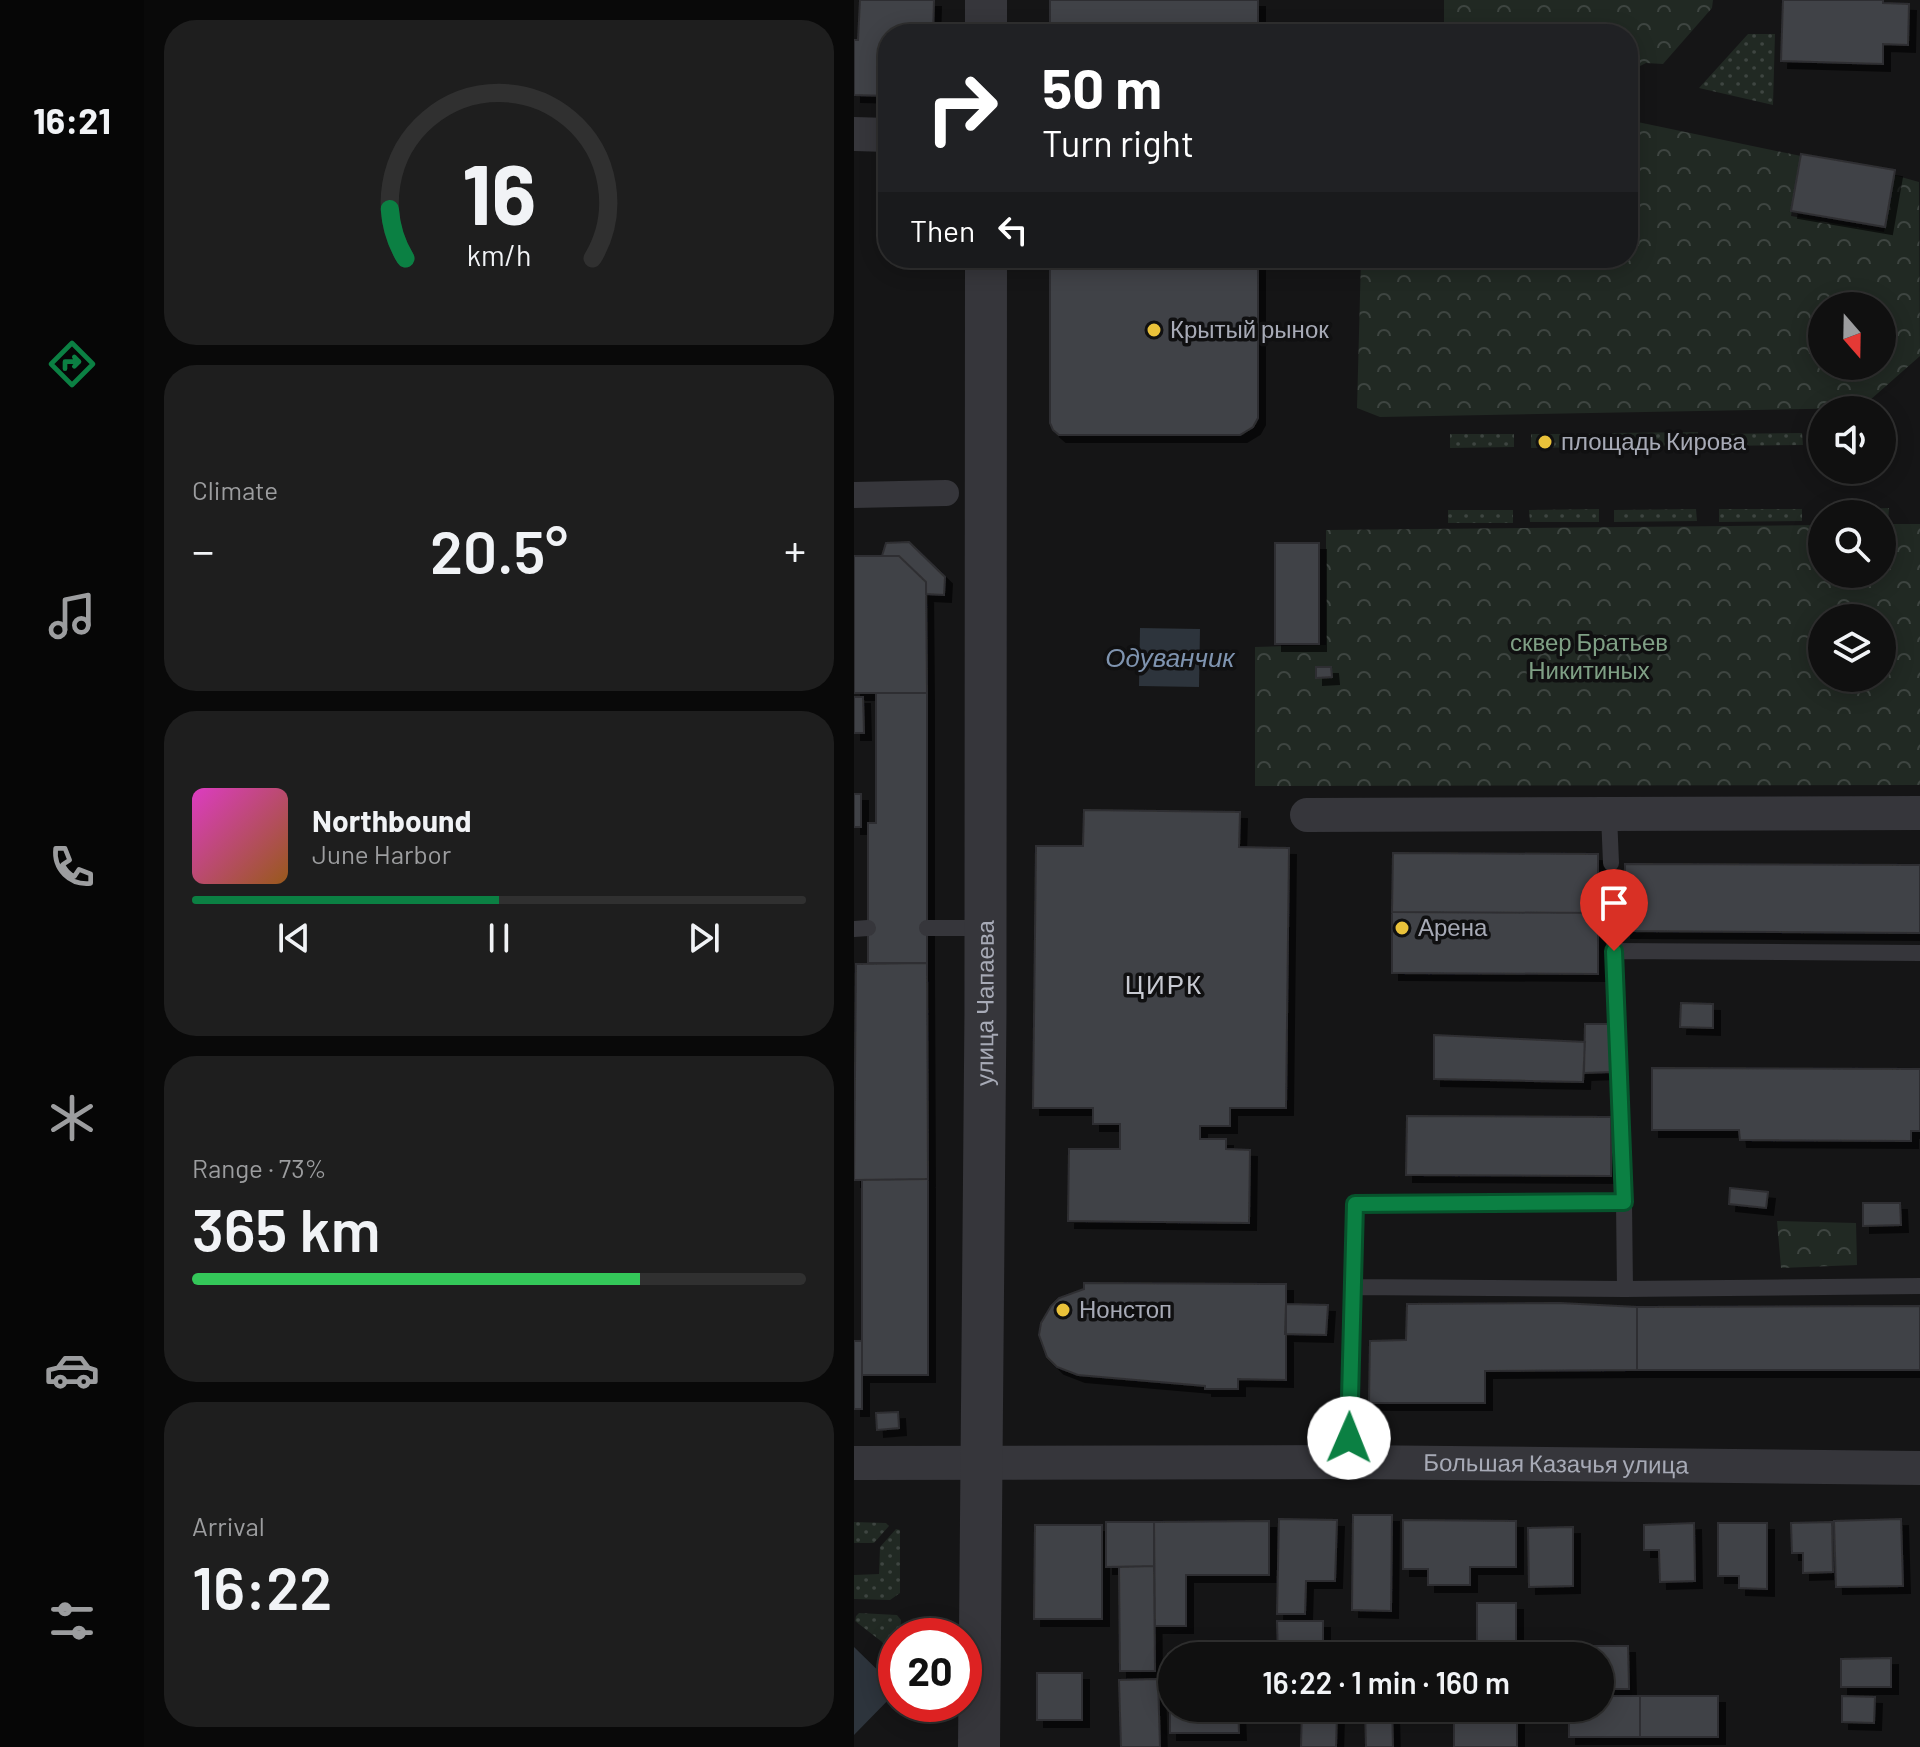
<!DOCTYPE html>
<html lang="en">
<head>
<meta charset="utf-8">
<style>
  :root { --surface:#101010; --page:#1e1e1e; --text:#f1f3f6; --muted:#9c9d9f; --line:#303030; --accent:#0b8043 }
  body { margin:0; font-family:Barlow,sans-serif; background:var(--page); color:var(--text); height:100vh; display:flex; flex-direction:column; font-size:30px; white-space:nowrap }
  * { box-sizing:border-box; margin:0 }
  p { font-size:26px; color:var(--muted) }
  .icon { flex:none; width:44px; height:44px; fill:none; stroke:currentColor; stroke-width:2; stroke-linecap:round; stroke-linejoin:round }
  .map { position:relative; flex:1; overflow:hidden }
  .panel { display:flex; flex-direction:column; gap:20px; padding:20px; background:#090909; width:710px }
  .panel>* { flex:none }
  .guide { position:absolute; left:24px; top:24px; width:760px; height:244px; border-radius:32px; box-shadow:0 4px 20px #0003,0 0 0 2px var(--line); background:#202124; color:#fff; overflow:hidden }
  .needle { width:52px; rotate:160deg }
  .tools { position:absolute; left:954px; top:292px; display:grid; gap:16px }
  .tools a { display:grid; place-items:center; width:88px; height:88px; border-radius:50%; background:var(--surface); box-shadow:0 4px 20px #0003,0 0 0 2px var(--line); font-size:40px }
  .speed { position:absolute; left:24px; top:1618px; display:flex; gap:16px; font-size:40px; font-weight:700; text-align:center }
  .speed>* { display:grid; place-content:center; width:104px; height:104px; border-radius:50%; background:var(--surface); box-shadow:0 4px 20px #0003,0 0 0 2px var(--line); line-height:1 }
  .speed .limit { border:12px solid #d22; background:#fff; color:#111 }
  .pin { position:absolute; display:grid; place-items:center; width:68px; height:68px; color:#fff; margin:-82px -34px; border-radius:50% 50% 50% 0; rotate:-45deg; box-shadow:0 0 8px #0007 }
  .pin .icon { rotate:45deg }
  .me { position:absolute; width:88px; margin:-44px; rotate:1deg; stroke-linejoin:round; filter:drop-shadow(0 0 6px #0008) }
  .turn { display:flex; align-items:center; gap:28px; height:168px; padding:0 32px; font-size:36px }
  .turn .icon { width:104px; height:104px; stroke-width:2.5 }
  .turn b { display:block; font-size:56px; line-height:68px }
  .then { display:flex; align-items:center; height:76px; padding:0 32px; background:#0003; gap:16px; font-size:30px }
  .big { font-size:60px; font-weight:600; line-height:1.1 }
  .panel .widget { flex:1; display:flex; flex-direction:column; justify-content:center; gap:12px; min-width:0; padding:0 28px; border-radius:32px; background:var(--page) }
  .panel .dial { align-items:center; gap:0 }
  .dial svg { height:208px; overflow:visible; fill:none; stroke:var(--line); stroke-width:7; stroke-linecap:round; text-anchor:middle }
  .dial text { fill:var(--text); stroke:none }
  .song { display:flex; align-items:center; gap:24px }
  .cover { width:96px; height:96px; border-radius:12px; background:linear-gradient(135deg,hsl(310 70% 55%),hsl(30 70% 35%)) }
  .played { height:8px; border-radius:4px; background:linear-gradient(90deg,var(--accent) 50%,var(--line) 50%) }
  .keys { display:flex; justify-content:space-around; direction:ltr }
  .heat { display:flex; justify-content:space-between; align-items:center; font-size:44px; direction:ltr }
  .charge { height:12px; border-radius:6px; background:linear-gradient(90deg,#34c759 73%,var(--line) 0) }
  .trip { position:absolute; left:304px; top:1642px; width:456px; height:80px; border-radius:40px; background:var(--surface); box-shadow:0 4px 20px #0003,0 0 0 2px var(--line); font-weight:600; line-height:80px; text-align:center }
  main { display:flex; flex:1; min-height:0 }
  .menu { display:flex; flex-direction:column; width:144px; justify-content:space-around; align-items:center; background:#060606; color:var(--muted) }
  .menu .icon { width:56px; height:56px }
  .menu .active { color:var(--accent) }
  .menu b { font-size:36px; color:var(--text) }
  .map>svg:first-child { display:block }
</style>
</head>
<body>
<main>
<nav class="menu">
<b>16:21</b>
<svg class="icon active" aria-label="directions" viewBox="0 0 24 24"><path d="M12 3l9 9-9 9-9-9zM9 14v-3h6M13 9l2 2-2 2"/></svg>
<svg class="icon" aria-label="music" viewBox="0 0 24 24"><path d="M9 18V5l10-2v13"/><circle cx="6" cy="18" r="3"/><circle cx="16" cy="16" r="3"/></svg>
<svg class="icon" aria-label="phone" viewBox="0 0 24 24"><path d="M5 4h4l2 5-3 2q2 4 5 5l2-3 5 2v4C11 20 4 13 5 4z"/></svg>
<svg class="icon" aria-label="climate" viewBox="0 0 24 24"><path d="M12 3v18M4 7l16 10M4 17L20 7"/></svg>
<svg class="icon" aria-label="car" viewBox="0 0 24 24"><path d="M5 17H2v-5l4-1 3-4h7l3 4 3 1v5h-3M9 17h6M6 11h13"/><circle cx="7" cy="17" r="2"/><circle cx="17" cy="17" r="2"/></svg>
<svg class="icon" aria-label="filters" viewBox="0 0 24 24"><path d="M4 7h16M4 17h16"/><circle cx="9" cy="7" r="2"/><circle cx="15" cy="17" r="2"/></svg>
</nav>
<section class="panel">
<div class="widget dial"><svg viewBox="0 0 100 80">
<path d="M14 69A42 42 0 1 1 86 69"/>
<path d="M14 69A42 42 0 0 1 8 50" stroke="#0b8043"/>
<text x="50" y="56" font-size="32" font-weight="700">16</text>
<text x="50" y="72" font-size="11">km/h</text>
</svg></div>
<div class="widget"><p>Climate</p>
<div class="heat"><a>−</a><b class="big">20.5°</b><a>+</a></div>
</div>
<div class="widget">
<div class="song"><i class="cover"></i><div><b>Northbound</b><p>June Harbor</p></div></div>
<div class="played"></div>
<div class="keys"><svg class="icon" aria-label="previous" viewBox="0 0 24 24"><path d="M18 5L8 12l10 7zM5 5v14"/></svg><svg class="icon" aria-label="pause" viewBox="0 0 24 24"><path d="M8 5v14M16 5v14"/></svg><svg class="icon" aria-label="next" viewBox="0 0 24 24"><path d="M6 5l10 7-10 7zM19 5v14"/></svg></div>
</div>
<div class="widget"><p>Range · 73%</p><b class="big">365 km</b><div class="charge"></div></div>
<div class="widget"><p>Arrival</p><b class="big">16:22</b></div>
</section>
<div class="map">
<svg width="1066" height="1747" viewBox="0 0 1066 1747">
  <defs>
    <pattern id="grass-dots" width="8" height="8" patternUnits="userSpaceOnUse" patternTransform="scale(2)"><rect width="8" height="8" fill="#212923"/><path d="M2 2h.1M6 6h.1" fill="none" stroke="#3e4541" stroke-width="1.8" stroke-linecap="round"/></pattern>
    <pattern id="forest-crowns" width="20" height="18" patternUnits="userSpaceOnUse" patternTransform="scale(2)"><rect width="20" height="18" fill="#212923"/><path d="M2 6a3 3 0 1 1 6 0M12 15a3 3 0 1 1 6 0" fill="none" stroke="#3e4541"/></pattern>
    <filter id="shadow"><feDropShadow dx="7" dy="7" stdDeviation="0" flood-color="#0009"/></filter>
  </defs>
  <rect width="100%" height="100%" fill="#151516"/>
  <!-- grass -->
  <path fill="url(#grass-dots)" d="M894 34H921L919 105 845 88Z
    M844 432V446L758 447V433Z
    M948 433 949 445 863 446V434Z
    M596 434H660V447L596 448Z
    M677 434H742V447L677 448Z
    M1035 508 1034 524H1028V514H968L967 524V510Z
    M745 509V522H676L675 510Z
    M842 509 843 521 760 522V510Z
    M865 509H948V521L865 522Z
    M594 510H659V523H594Z
    M0 1522 32 1523 35 1526 20 1543H0Z
    M42 1529 46 1530V1593L36 1600 0 1599V1575L25 1574 26 1547Z
    M5 1613 43 1615 47 1620 46 1636H42V1651L41 1652 1 1621 2 1616Z"/>
  <!-- forest -->
  <path fill="url(#forest-crowns)" fill-rule="evenodd" d="M590 0H859L858 8 809 64 792 63 774 72V34H593L590 33Z
    M774 120 947 156 937 216 1030 232 1040 175 1065 182 1066 356 1007 408 526 417 503 408 507 258H774ZM968 306H1028V366H968Z
    M1028 524H1066V785L401 786V647L472 645V530L968 525V574H1028ZM968 618H1028V678H968Z
    M923 1221 1002 1223 1003 1265 927 1268Z"/>
  <!-- water -->
  <path fill="#2d343c" d="M286 628 346 629 345 687 285 686Z
    M0 1647 42 1688V1692L0 1735Z"/>
  <!-- building -->
  <path fill="#414246" stroke="#2f2f32" stroke-width="2" filter="url(#shadow)" d="M6 0H80L79 34H34V96L0 95V40H4Z
    M196 0H404V34H196Z
    M929 0H1029V3L1055 4 1054 45 1029 44V64L927 61Z
    M947 154 1041 170 1031 227 937 211Z
    M196 258H404V418L399 427 386 435H205L199 430 196 423Z
    M55 542 91 577 90 595 72 594V582L45 556H28L32 543Z
    M421 543H465V644H421Z
    M0 556H45L72 582 73 693H0Z
    M462 667H477L478 677 462 678Z
    M22 693H73V963H14V823H22Z
    M0 697H9L10 733H0Z
    M0 794H7V827H0Z
    M230 810 386 812 385 847 435 848 432 1108H376V1126H346V1139H372V1149L396 1150 395 1223 214 1221 215 1149H266V1124H239V1108H179L182 846H229Z
    M539 853 744 854V913L538 912Z
    M771 864 1066 865V933L770 931Z
    M538 912 744 913V974L538 973Z
    M73 963 74 1179 0 1180 2 964Z
    M827 1003 859 1004V1028L826 1027Z
    M731 1024H757V1072L730 1073Z
    M580 1035 731 1042 729 1082 580 1079Z
    M798 1068 1066 1069V1131H1057V1141L886 1140 885 1130H798Z
    M553 1116 757 1117V1176L552 1175Z
    M74 1179V1375H8V1180Z
    M876 1188 914 1192 912 1208 875 1204Z
    M1009 1203H1046L1047 1225 1009 1226Z
    M230 1283 432 1284V1380L384 1379V1389H351V1386L224 1375 203 1367 193 1357 185 1335 187 1323 197 1306 205 1298 230 1289Z
    M706 1303 783 1307V1370L631 1371V1403H515L516 1341 552 1340 553 1304Z
    M432 1304 474 1305 472 1335 431 1334Z
    M1066 1306V1370H783V1307Z
    M0 1341H8V1409H0Z
    M44 1412 45 1428 23 1430 22 1413Z
    M499 1515H538L537 1611 498 1610Z
    M425 1519 483 1520 481 1581H452L451 1614H423Z
    M1047 1519 1049 1586 982 1587 980 1521Z
    M549 1520 662 1521V1567H616V1585H574V1569H549Z
    M415 1521V1575H332V1626H301L300 1522Z
    M252 1522H300V1566L252 1567Z
    M978 1522 979 1572 949 1573V1553H938L937 1523Z
    M840 1523 841 1581 806 1582 805 1550H790V1525Z
    M864 1523H913V1589L885 1588V1576H864Z
    M181 1525H248V1619H180Z
    M719 1527V1586L675 1587 674 1528Z
    M300 1566 301 1671H266L265 1567Z
    M623 1603H662V1656H623Z
    M423 1621H469V1656H424Z
    M417 1645V1656H381V1646Z
    M729 1646H774L775 1689H746V1656H729Z
    M673 1649H710V1656H673Z
    M314 1654H348V1656H318V1690H314Z
    M1037 1658V1687H987V1659Z
    M183 1673H228V1720H183Z
    M304 1679 306 1747H267L265 1680Z
    M316 1695H318V1708H384L385 1733H316Z
    M746 1696H786V1737H715V1708H746Z
    M786 1696H864V1737H786Z
    M988 1696 1021 1697 1020 1723 988 1722Z
    M511 1708H538L539 1747H512Z
    M600 1708H663V1747H600Z
    M448 1711H483L482 1747H447Z"/>
  <g fill="none" stroke-linecap="round" stroke-linejoin="round">
    <!-- service -->
    <path stroke="#36363b" stroke-width="16" d="M755 815 757 863
      M73 928H130
      M0 929 14 928
      M498 1287 501 1204 770 1202
      M771 1289 770 1202 760 951 1066 953
      M494 1462 498 1287 771 1289 1066 1286"/>
    <!-- pedestrian -->
    <path stroke="#36363b" stroke-width="26" d="M0 495 92 493"/>
    <!-- minor -->
    <g stroke="#36363b" stroke-width="34">
      <path d="M0 134 34 135"/>
      <path d="M453 815 1066 813"/>
      <path id="s1" d="M0 1463 494 1462 1066 1468"/>
    </g>
    <!-- tertiary -->
    <g stroke="#36363b" stroke-width="42">
      <path d="M132 34V0"/>
      <path id="s2" d="M125 1747C132 1251 133 754 132 258"/>
    </g>
  </g>
  <g fill="none" stroke-linecap="round" stroke-linejoin="round">
    <!-- route casing -->
    <g stroke="#07532c" stroke-width="20">
      <path id="route" d="M495 1438 501 1204 770 1202 760 951"/>
    </g>
    <!-- route -->
    <use href="#route" stroke="#0b8043" stroke-width="14"/>
  </g>
  <!-- markers -->
  <g fill="#eac23a" stroke="#101011" stroke-width="3">
    <circle cx="300" cy="330" r="8"/>
    <circle cx="691" cy="442" r="8"/>
    <circle cx="548" cy="928" r="8"/>
    <circle cx="209" cy="1310" r="8"/>
  </g>
  <g text-anchor="middle" stroke-width="7" stroke-linejoin="round" paint-order="stroke">
    <!-- poi labels -->
    <g font-size="24" fill="#a7aab6" stroke="#101011" text-anchor="start">
      <text x="316" y="338">Крытый рынок</text>
      <text x="707" y="450">площадь Кирова</text>
      <text x="564" y="936">Арена</text>
      <text x="225" y="1318">Нонстоп</text>
    </g>
    <!-- park labels -->
    <g font-size="24" fill="#7fa085" stroke="#101011">
      <text x="735" y="651">сквер Братьев<tspan x="735" dy="28">Никитиных</tspan></text>
    </g>
    <!-- street labels -->
    <g font-size="24" fill="#a7aab6" stroke="#101011">
      <text dy="8" stroke="none"><textPath href="#s2" startOffset="744">улица Чапаева</textPath></text>
      <text dy="8" stroke="none"><textPath href="#s1" startOffset="702">Большая Казачья улица</textPath></text>
    </g>
    <!-- water labels -->
    <g font-size="26" font-style="italic" fill="#7f94b0" stroke="#101011">
      <text x="316" y="667">Одуванчик</text>
    </g>
    <!-- neighbourhood labels -->
    <g font-size="26" letter-spacing="2" fill="#c8cad2" stroke="#101011">
      <text x="310" y="994">ЦИРК</text>
    </g>
  </g>
</svg>
<div class="tools">
<a><svg class="needle" viewBox="-14 -14 28 28"><path d="M0-13l5 13h-10z" fill="#e53935"/><path d="M0 13l5-13h-10z" fill="#9c9d9f"/></svg></a>
<a><svg class="icon" aria-label="sound" viewBox="0 0 24 24"><path d="M4 9h4l5-4v14l-5-4H4zM17 9q2 3 0 6"/></svg></a>
<a><svg class="icon" aria-label="search" viewBox="0 0 24 24"><circle cx="10" cy="10" r="6"/><path d="M15 15l6 6"/></svg></a>
<a><svg class="icon" aria-label="layers" viewBox="0 0 24 24"><path d="M12 4l9 5-9 5-9-5zM3 14l9 5 9-5"/></svg></a>
</div>
<div class="speed"><div class="limit">20</div></div>
<div class="pin" style="left:760px;top:951px;background:#d93025"><svg class="icon" aria-label="arrive" viewBox="0 0 24 24"><path d="M6 21V4h12l-3 4 3 4H6"/></svg></div>
<svg class="me" style="left:495px;top:1438px" viewBox="-20 -20 40 40"><circle r="19" fill="#fff"/><path d="M0-13L10 11 0 6-10 11z" fill="#0b8043"/></svg>
<div class="trip">16:22 · 1 min · 160 m</div>
<div class="guide">
<div class="turn"><svg class="icon" aria-label="right" viewBox="0 0 24 24"><path d="M7 20v-9h11M14 6l5 5-5 5"/></svg><div><b>50 m</b>Turn right</div></div>
<div class="then">Then<svg class="icon" aria-label="left" viewBox="0 0 24 24"><path d="M17 20v-9H6M10 6l-5 5 5 5"/></svg></div>
</div>
</div>
</main>
</body>
</html>
